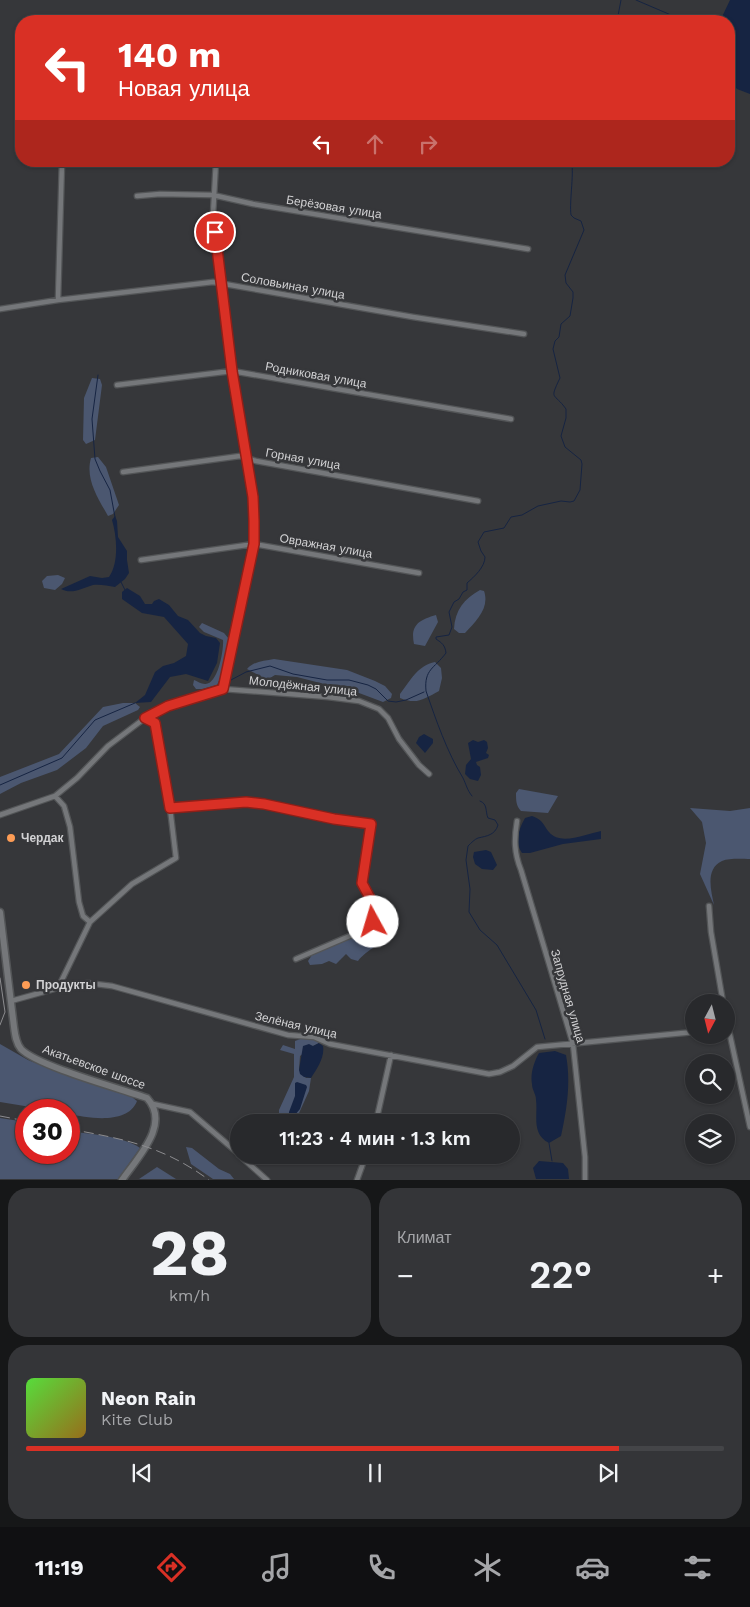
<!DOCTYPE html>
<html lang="ru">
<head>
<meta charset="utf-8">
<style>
  :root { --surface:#28292c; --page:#343538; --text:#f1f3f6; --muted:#a5a6a9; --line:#444548; --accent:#d93025 }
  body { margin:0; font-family:"Work Sans",sans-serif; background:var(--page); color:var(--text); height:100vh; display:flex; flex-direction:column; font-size:19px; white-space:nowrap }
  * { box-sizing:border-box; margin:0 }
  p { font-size:16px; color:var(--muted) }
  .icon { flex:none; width:28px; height:28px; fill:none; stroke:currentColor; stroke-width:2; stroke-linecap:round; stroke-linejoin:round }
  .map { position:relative; height:1180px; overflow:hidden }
  .side { display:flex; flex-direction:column; gap:8px; padding:8px; background:#161718; flex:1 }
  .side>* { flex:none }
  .hud { position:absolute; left:15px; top:15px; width:720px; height:152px; border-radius:20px; box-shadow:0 1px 4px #0004,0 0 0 1px var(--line); background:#d93025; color:#fff; overflow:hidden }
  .needle { width:32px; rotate:187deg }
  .buttons { position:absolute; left:685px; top:994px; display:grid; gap:10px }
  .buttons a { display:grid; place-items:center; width:50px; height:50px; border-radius:50%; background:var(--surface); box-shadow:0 1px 4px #0004,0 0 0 1px var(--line); font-size:25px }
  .speed { position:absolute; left:15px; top:1099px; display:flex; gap:10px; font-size:25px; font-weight:700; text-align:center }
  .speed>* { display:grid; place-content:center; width:65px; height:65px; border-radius:50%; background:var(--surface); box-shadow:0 1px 4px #0004,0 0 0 1px var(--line); line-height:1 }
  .speed .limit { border:8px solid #d22; background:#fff; color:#111 }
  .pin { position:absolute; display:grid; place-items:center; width:42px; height:42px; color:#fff; margin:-21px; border:2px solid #fff; border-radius:50%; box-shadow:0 1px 5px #0007 }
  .me { position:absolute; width:55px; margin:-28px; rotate:354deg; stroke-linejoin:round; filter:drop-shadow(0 0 4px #0008) }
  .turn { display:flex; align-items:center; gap:18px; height:105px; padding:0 20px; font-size:22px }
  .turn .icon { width:65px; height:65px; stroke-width:2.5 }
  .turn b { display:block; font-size:35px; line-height:42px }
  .lanes { display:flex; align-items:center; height:48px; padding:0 20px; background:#0003; justify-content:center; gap:25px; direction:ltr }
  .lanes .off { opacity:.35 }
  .big { font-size:38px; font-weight:600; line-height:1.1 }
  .side .widget { flex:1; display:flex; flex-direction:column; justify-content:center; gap:8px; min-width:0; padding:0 18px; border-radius:20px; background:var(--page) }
  .side .dial { align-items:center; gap:0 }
  .dial b { font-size:65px; line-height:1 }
  .song { display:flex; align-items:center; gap:15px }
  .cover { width:60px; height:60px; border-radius:8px; background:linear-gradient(135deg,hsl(110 70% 55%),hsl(40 70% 35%)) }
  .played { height:5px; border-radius:2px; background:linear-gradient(90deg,var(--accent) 85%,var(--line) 85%) }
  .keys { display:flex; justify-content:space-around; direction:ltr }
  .heat { display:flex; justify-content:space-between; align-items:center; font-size:28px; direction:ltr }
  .side .tiles { flex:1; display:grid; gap:8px; grid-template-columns:1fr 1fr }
  .widget:last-child { grid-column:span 2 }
  .trip { position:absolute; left:230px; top:1114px; width:290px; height:50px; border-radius:25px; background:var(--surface); box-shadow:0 1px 4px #0004,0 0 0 1px var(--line); font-weight:600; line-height:50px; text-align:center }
  .dock { display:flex; height:80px; justify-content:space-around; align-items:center; background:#101012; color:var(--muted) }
  .dock .icon { width:35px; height:35px }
  .dock .selected { color:var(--accent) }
  .dock b { font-size:22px; color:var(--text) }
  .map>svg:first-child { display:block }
</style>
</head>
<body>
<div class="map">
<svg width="750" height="1180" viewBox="0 0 750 1180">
  <rect width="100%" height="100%" fill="#36373a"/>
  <!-- green -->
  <path fill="#4b5770" d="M92 378 100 379 102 385 95 440 86 444 83 440 84 398Z
    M98 457 106 467 119 505 113 514 108 516C98 498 85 479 91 458Z
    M58 575 65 578 62 584 55 590 44 588 42 581 47 576Z
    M480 590 484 591C490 608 476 621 465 633H459L454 629C455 610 464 599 480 590Z
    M436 615 438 622 425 646 414 644C410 625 419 620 436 615Z
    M202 623 224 633 229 639 222 674 217 685 202 689H196L193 685 194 680C197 681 201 684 205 684 218 685 224 649 223 640L204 632 199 627Z
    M274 659 347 670 375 681 385 686 392 694 391 698 383 702 359 693 297 677 275 675 270 678H264L247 669C254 661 264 661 274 659Z
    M435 662 441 668 442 678 439 691C424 699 417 705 400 698V694C410 681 418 665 435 662Z
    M123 703H135L140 707 138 710 103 726 86 748 57 770 21 783 0 794V777L59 754 103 707Z
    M519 789 558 796 548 813 521 811C516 806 516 800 516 793Z
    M690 808 730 811 750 808V859C742 859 729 858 722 861 705 869 711 890 714 905L700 874 706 843 702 822Z
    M384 929 387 932C380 947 367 949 358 961L351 959 346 954 336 964 329 961 322 964 310 965 308 961 312 955 360 934Z
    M303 1038 317 1040 319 1043 313 1046 300 1056 299 1070 306 1078H311L309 1091 295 1122H291L279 1115V1110L294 1077V1054L280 1050 283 1045 295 1049V1041Z
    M0 1044 28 1060 58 1072 128 1094 137 1101C128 1125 88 1118 69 1114V1110H49L0 1102Z
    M0 1118 26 1122V1152H69V1131C88 1134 124 1136 140 1148L118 1179H0Z
    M186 1147 192 1148 219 1169 230 1174 234 1179H213L191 1164Z
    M157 1167 176 1179H139Z"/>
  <!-- water -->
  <path fill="#162442" d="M730 0H750V94L737 89 729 80V21H720Z
    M115 516 117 521 118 537 127 551V560L129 573 125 579 115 587C108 586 100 584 93 585 82 588 72 595 61 589L90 576 102 578 109 577C119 563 117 537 112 520Z
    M127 588 140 596 145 604H152L154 601 159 599 169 605 178 616 188 620 200 633 206 636 216 638 220 643 217 663 208 681 186 674 170 677 151 702 135 703 145 695 155 672 163 666 174 663 186 656 188 644 164 617 142 613 122 599V592Z
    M424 734 433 739V743L425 753 416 743 419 737Z
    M473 740 478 742 484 740 487 742 488 748 486 753 489 755 488 758 476 762 477 765 480 767 481 775 478 781 470 779 465 774 466 765 471 759 468 743Z
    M532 816C543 820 542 823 549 832 560 846 586 834 601 831V839L563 844 530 853H522C514 842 519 829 525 818Z
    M486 850 491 852 497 865 493 870 482 869 475 864 473 857 474 852Z
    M319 1043 323 1046C325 1057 317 1069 311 1078L304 1077 300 1074 299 1070 303 1046 309 1044 313 1046Z
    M555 1051 566 1055C571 1082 567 1109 561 1136L549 1143C531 1134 538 1116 536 1100 536 1094 532 1090 532 1084 530 1074 534 1062 539 1053Z
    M297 1082 306 1085 307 1087 300 1109 294 1116 289 1114V1112L295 1096V1083Z
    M539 1161 563 1163 568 1169 569 1179H536L533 1168Z"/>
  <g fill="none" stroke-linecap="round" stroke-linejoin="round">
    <!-- stream -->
    <path stroke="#162442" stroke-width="1" d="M636 0 685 21
      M617 21 621 0
      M98 375 92 419 95 459 100 471 110 490 115 517
      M121 582 125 590
      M231 680 246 672 270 666 293 674 327 680H349L368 685 376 689 388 701 396 702 406 700 424 692
      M0 785 62 758 95 720 135 703
      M472 796C467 790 466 784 463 778 447 752 436 720 426 691 424 669 434 669 446 653 445 645 442 643 436 639V637L449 635 452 627 449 612 454 602 459 599 463 592 467 590V583C474 577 485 567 485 557L481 551 478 542 484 532 504 528 511 517 522 515 538 506 561 501 570 502 574 501 580 490 582 464 581 460 565 447 561 436 566 418V409C554 392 549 401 560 378L553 349 555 341 559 337 561 324 570 316 573 298V292L566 283 565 275 584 230 581 221 574 218 571 215C569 202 575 168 571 161
      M480 801C488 804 485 811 488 818L495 820 498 825C495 835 487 836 478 838 475 839 471 843 468 846L466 860 470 889 469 912 480 930 497 945 536 1010 545 1039
      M549 1143 552 1161"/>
    <!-- street casing -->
    <g stroke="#535557" stroke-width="7">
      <path id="street" d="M216 161 213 215 232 371 253 497 254 544 223 689
        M137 196 160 194 213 195 253 204 528 249
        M58 300 62 161
        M0 309 58 300 213 282 413 317 524 334
        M117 385 232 371 511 419
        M123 472 240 456 256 461 478 501
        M141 560 254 544 419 573
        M55 796 64 806 70 827 79 902 83 916 90 922
        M170 808 246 802 264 803 334 819 371 824 362 883 370 898 374 912 373 921 366 929 296 959
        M0 815 55 796 77 778 108 746 145 718 168 706 223 689 328 697 359 701 379 709 388 718 399 739 419 765 429 774
        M517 821C514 839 514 853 521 870L573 1044 585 1157V1180
        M709 906 711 932 723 1002
        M58 988 90 922 132 884 176 858 170 808 155 723 145 718
        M11 1001 58 988 87 983 112 986 288 1035 314 1037 330 1044 489 1074 500 1072 513 1066 537 1047 694 1032
        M726 1017 750 1127
        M153 1104 190 1112 239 1154
        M376 1122 391 1055
        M239 1155 267 1180
        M357 1180 366 1155"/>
    </g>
    <!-- secondary casing -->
    <g stroke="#535557" stroke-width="9">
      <path id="secondary" d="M0 912 14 1027C15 1035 16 1043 21 1049 37 1066 122 1089 147 1098 171 1124 138 1157 122 1180"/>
    </g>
    <!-- street -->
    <use href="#street" stroke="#75777a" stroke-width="4.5"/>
    <!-- secondary -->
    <use href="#secondary" stroke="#75777a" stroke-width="6"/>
    <!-- tram -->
    <path stroke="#8c8c8f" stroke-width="1" d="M0 978 5 1012 0 1025"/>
    <!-- rail -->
    <path stroke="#8c8c8f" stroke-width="1" stroke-dasharray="10 5" stroke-linecap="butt" d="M0 1116 26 1121
      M69 1129C124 1139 163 1146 209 1180"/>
  </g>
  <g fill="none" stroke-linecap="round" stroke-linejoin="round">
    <!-- route casing -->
    <g stroke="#8d1f18" stroke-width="12">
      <path id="route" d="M215 232 232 371 253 497 254 521V544L223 689 168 706 145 718 155 723 170 808 246 802 264 804 334 819 371 824 362 883 370 898 374 912 373 922"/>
    </g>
    <!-- route -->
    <use href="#route" stroke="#d93025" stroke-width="9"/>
  </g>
  <!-- markers -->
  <g fill="#fd9c55" stroke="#36373a" stroke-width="2">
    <circle cx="11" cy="838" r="5"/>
    <circle cx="26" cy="985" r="5"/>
  </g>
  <g text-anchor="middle" stroke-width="5" stroke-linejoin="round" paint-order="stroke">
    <!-- street labels -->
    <g font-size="12" fill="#d2d2d4" stroke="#36373a">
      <text transform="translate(334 207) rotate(9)" y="4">Берёзовая улица</text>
      <text transform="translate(293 286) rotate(10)" y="4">Соловьиная улица</text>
      <text transform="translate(316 375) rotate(10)" y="4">Родниковая улица</text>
      <text transform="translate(303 459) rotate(10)" y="4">Горная улица</text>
      <text transform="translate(326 546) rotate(10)" y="4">Овражная улица</text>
      <text transform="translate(303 686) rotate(6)" y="4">Молодёжная улица</text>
      <text transform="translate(568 996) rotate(74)" y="4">Запрудная улица</text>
      <text transform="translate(296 1025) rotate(13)" y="4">Зелёная улица</text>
      <text transform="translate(94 1067) rotate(20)" y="4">Акатьевское шоссе</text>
    </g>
    <!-- poi labels -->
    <g font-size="12" font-weight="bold" fill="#d2d2d4" stroke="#36373a" text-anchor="start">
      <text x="21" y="842">Чердак</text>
      <text x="36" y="989">Продукты</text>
    </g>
  </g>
</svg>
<div class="buttons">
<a><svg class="needle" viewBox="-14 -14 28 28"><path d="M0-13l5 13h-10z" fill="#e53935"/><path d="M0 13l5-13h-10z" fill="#a5a6a9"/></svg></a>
<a><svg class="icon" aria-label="search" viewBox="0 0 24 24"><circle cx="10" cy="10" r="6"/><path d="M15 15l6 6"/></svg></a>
<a><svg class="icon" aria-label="layers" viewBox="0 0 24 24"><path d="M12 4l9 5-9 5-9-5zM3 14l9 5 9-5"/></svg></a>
</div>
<div class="speed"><div class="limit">30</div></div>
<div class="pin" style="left:215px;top:232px;background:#d93025"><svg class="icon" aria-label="arrive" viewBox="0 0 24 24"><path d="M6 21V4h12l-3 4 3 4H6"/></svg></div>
<svg class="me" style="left:373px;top:922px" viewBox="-20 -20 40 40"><circle r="19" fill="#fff"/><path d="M0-13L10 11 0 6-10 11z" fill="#d93025"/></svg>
<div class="trip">11:23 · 4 мин · 1.3 km</div>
<div class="hud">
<div class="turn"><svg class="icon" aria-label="left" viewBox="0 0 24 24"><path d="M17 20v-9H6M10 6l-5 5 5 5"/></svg><div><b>140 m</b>Новая улица</div></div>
<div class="lanes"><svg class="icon" aria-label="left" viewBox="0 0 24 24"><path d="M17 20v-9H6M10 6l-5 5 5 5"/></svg><svg class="icon off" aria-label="ahead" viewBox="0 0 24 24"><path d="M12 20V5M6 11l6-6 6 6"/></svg><svg class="icon off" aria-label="right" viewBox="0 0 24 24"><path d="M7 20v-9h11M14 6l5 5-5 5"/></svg></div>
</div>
</div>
<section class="side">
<div class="tiles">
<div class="widget dial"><b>28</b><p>km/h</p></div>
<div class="widget"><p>Климат</p>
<div class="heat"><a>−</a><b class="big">22°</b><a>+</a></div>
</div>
<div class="widget">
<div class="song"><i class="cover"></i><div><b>Neon Rain</b><p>Kite Club</p></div></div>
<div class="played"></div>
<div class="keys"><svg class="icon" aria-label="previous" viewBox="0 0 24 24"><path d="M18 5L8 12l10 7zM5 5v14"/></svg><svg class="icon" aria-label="pause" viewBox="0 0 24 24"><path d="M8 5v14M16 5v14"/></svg><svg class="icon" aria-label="next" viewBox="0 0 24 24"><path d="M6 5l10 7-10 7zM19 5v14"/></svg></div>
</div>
</div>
</section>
<nav class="dock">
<b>11:19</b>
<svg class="icon selected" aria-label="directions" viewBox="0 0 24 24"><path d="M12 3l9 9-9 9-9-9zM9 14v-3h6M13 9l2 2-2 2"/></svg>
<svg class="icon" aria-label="music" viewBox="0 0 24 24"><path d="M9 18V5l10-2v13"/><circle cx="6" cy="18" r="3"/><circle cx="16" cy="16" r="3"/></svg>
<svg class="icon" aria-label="phone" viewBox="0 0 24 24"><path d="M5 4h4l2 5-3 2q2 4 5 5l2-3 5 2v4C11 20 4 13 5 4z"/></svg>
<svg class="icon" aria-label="climate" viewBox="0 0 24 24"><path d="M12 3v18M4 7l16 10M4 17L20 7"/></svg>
<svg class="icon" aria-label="car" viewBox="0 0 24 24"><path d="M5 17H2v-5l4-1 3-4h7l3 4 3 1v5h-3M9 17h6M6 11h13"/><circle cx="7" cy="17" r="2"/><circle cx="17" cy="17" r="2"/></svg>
<svg class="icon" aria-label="filters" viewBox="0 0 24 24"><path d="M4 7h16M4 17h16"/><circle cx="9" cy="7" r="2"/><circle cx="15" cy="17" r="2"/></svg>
</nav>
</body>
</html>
